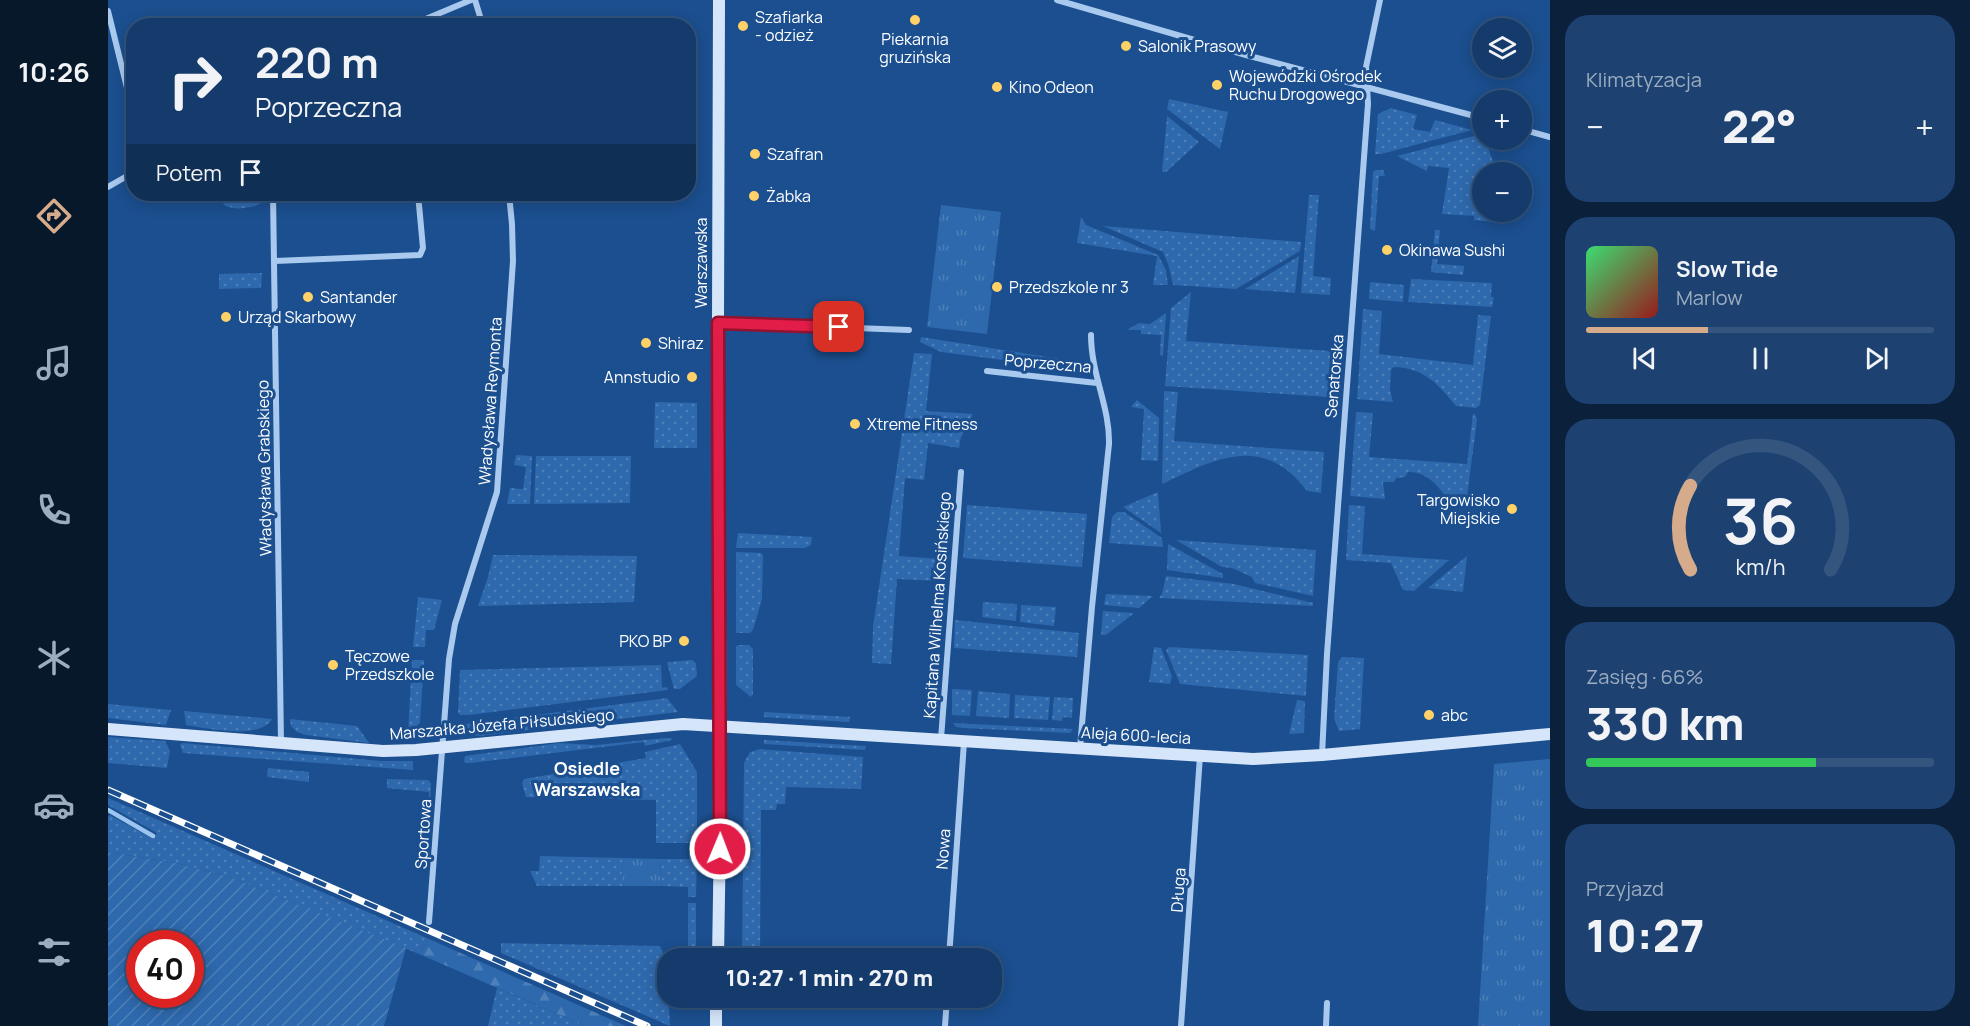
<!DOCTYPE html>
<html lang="pl">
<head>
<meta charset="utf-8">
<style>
  :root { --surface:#143b6b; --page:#1d4271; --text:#f1f3f6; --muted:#9dadc1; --line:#33557e; --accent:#d6ab8b }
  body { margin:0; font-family:Manrope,sans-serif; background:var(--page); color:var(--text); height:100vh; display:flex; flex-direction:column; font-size:22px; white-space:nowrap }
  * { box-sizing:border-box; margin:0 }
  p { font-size:20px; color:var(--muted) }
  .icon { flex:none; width:33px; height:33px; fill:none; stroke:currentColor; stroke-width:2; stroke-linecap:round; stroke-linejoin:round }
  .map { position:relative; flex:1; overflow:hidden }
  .panel { display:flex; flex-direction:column; gap:15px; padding:15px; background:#0b203b; width:420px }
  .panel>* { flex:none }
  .hud { position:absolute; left:18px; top:18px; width:570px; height:183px; border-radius:24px; box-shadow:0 3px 15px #0003,0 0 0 2px var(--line); background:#143b6b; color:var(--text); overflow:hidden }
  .fabs { position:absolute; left:1364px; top:18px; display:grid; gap:12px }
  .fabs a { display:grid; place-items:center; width:60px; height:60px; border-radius:50%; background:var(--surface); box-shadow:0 3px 15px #0003,0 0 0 2px var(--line); font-size:30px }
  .speed { position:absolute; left:18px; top:930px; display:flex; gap:12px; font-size:30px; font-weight:700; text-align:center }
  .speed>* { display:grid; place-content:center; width:78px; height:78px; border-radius:50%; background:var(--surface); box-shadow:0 3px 15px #0003,0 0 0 2px var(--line); line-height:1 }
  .speed .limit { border:9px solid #d22; background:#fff; color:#111 }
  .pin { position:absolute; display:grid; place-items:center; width:51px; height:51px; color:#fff; margin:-26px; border-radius:12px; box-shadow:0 3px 9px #0006 }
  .me { position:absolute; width:66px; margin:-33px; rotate:1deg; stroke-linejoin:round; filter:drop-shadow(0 0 4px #0008) }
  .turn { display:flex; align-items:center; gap:21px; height:126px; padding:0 30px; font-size:27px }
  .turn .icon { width:78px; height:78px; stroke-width:2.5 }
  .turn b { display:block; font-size:42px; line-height:51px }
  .then { display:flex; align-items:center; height:57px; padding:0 30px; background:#0003; gap:12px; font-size:22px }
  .big { font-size:45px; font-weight:800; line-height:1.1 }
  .panel .card { flex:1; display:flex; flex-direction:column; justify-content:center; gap:9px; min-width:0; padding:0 21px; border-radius:24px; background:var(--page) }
  .panel .dial { align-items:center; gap:0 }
  .dial svg { height:156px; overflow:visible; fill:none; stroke:var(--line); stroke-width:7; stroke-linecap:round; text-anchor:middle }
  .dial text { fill:var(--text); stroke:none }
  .song { display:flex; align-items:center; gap:18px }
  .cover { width:72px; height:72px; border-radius:9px; background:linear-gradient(135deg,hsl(140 70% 55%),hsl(0 70% 35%)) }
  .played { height:6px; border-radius:3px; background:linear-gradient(90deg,var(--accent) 35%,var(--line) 35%) }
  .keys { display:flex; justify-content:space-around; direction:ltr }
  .heat { display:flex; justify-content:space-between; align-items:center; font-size:33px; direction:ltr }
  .charge { height:9px; border-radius:4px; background:linear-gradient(90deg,#34c759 66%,var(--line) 0) }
  .trip { position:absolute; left:549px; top:948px; width:345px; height:60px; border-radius:24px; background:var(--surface); box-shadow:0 3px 15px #0003,0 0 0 2px var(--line); font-weight:800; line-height:60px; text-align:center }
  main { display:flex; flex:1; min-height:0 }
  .tabs { display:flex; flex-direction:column; width:108px; justify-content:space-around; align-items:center; background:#08182b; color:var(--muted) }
  .tabs .icon { width:42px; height:42px }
  .tabs .selected { color:var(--accent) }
  .tabs b { font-size:27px; color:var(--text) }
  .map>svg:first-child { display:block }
</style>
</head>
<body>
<main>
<nav class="tabs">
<b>10:26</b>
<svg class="icon selected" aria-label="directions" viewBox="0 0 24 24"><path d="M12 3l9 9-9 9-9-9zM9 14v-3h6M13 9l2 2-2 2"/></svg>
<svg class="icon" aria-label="music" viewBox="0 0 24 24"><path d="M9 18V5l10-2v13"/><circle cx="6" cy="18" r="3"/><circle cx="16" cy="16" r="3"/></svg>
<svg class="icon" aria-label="phone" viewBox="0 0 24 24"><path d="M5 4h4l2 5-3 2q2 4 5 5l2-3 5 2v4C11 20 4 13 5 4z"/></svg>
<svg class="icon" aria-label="climate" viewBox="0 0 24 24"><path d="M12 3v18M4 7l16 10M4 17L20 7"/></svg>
<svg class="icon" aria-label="car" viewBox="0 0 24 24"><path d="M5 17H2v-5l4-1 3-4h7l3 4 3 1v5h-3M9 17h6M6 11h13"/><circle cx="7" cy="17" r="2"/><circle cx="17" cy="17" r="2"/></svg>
<svg class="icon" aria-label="filters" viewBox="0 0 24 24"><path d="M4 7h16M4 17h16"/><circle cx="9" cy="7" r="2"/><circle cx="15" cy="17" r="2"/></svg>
</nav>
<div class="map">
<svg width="1442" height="1026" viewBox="0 0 1442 1026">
  <defs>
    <pattern id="grass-dots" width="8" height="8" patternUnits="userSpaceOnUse" patternTransform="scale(1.5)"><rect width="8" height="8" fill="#2e69ad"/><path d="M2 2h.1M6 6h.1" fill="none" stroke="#4d80b9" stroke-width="1.8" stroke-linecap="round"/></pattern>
    <pattern id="forest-firs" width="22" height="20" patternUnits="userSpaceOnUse" patternTransform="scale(1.5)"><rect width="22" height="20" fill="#2e69ad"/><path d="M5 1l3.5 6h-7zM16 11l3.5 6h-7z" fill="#4d80b9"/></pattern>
    <pattern id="park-tufts" width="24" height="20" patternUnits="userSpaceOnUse" patternTransform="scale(1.5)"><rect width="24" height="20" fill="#2e69ad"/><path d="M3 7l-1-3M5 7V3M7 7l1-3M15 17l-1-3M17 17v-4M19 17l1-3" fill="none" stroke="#4d80b9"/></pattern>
    <pattern id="garden-furrows" width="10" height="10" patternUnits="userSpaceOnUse" patternTransform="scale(1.5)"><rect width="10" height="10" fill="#2e69ad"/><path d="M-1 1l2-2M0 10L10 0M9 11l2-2" fill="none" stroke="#4d80b9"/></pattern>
  </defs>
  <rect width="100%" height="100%" fill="#1b4f8f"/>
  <!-- grass -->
  <path fill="url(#grass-dots)" d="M1061 99 1120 112 1112 149 1059 109Z
    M1283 108 1309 115 1305 129 1322 132 1327 120 1364 130 1273 154H1267L1270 114Z
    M1059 116 1091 142 1058 172H1054Z
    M1374 134V140H1377L1389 172H1374V212H1398L1397 223 1366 220V216L1334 214 1341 168 1320 166 1319 171 1289 156Z
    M1268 170H1275L1277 176H1271L1267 231 1262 229 1265 172Z
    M112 194H151L158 199C150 209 126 211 116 205Z
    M1201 195H1211L1205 276 1223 278 1222 295 1193 293Z
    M973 217 978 225 1050 255 1058 270 1060 285H1045L1049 256 969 243Z
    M995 226 1193 242 1192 251 1128 289 1065 285 1061 267 1055 252Z
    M1327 230H1332L1329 264 1356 266 1355 275 1323 272Z
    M1191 256 1187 293 1137 289Z
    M154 273 153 288 111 289V274Z
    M1303 279 1384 283 1383 297H1386L1384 307 1300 302Z
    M1262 282 1296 285 1295 302 1261 299Z
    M1083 292 1078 341 1223 351 1220 397 1057 386 1063 308Z
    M1255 309 1274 311 1271 354 1365 365 1370 315 1383 316 1372 405 1368 408 1348 406C1330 384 1316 368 1286 367L1283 370 1282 390 1285 402 1249 399Z
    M1058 313 1055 356 1052 355 1053 335 1033 334V330H1019L1031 323 1042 324Z
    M813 337 952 359V364L948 367 833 352 812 342Z
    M806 353 824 354 818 411 865 414 853 437 851 448 820 443 816 480 797 478 791 556 833 559 832 581 789 579 783 664 764 663 765 627Z
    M1056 391 1070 392 1066 441 1216 452 1213 493 1199 491C1155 433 1108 458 1054 484Z
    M1029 400 1051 418 1050 461 1033 460 1036 409 1023 407Z
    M547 402 589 403V448H546Z
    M1248 412 1265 413 1261 457 1359 464 1365 414H1367L1369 419 1358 505 1342 504C1334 489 1319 471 1300 472L1297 477 1288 478 1286 482H1275L1277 499 1242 496Z
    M408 455 424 456 422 504H399L402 488 415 489 418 467 406 465Z
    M428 456H523L522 503 426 504Z
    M1050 492 1053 533 1015 507Z
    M859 505 979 514 974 567 855 558Z
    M1241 505 1257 506 1254 554 1341 560 1306 591 1295 590 1283 563 1238 560Z
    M1009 512H1016L1054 538 1055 547 1001 543 1004 517Z
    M630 533 704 537 703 545 697 548H628Z
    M1068 540 1208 550 1205 596 1147 583 1144 577 1124 568 1114 567Z
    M1060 544 1115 574V578L1059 570Z
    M628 552 653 553 655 555 654 599 645 630 642 633H628Z
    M385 555 529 556 526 602 370 606 380 577Z
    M1359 556 1355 592 1320 588Z
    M1058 576 1126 584 1205 603V606L1051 598 1054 594Z
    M998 594 1044 596H1045L1031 608 996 605Z
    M310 597 334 600 326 630H318L317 647H305Z
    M875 602 909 604 908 621 874 617Z
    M913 605 948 607 946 626 912 622Z
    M995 611H996L1026 613 998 635H993Z
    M847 620 971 633 969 657 846 648Z
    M631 645H641L645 649V694L643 697 628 685V646Z
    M1046 647 1053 648 1064 676 1062 684 1041 682Z
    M1061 647 1200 655 1198 696 1072 684 1058 650Z
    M1234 657 1256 658 1252 729 1231 731 1226 718 1230 662Z
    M304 660H316L312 723 300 733Z
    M584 660 588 663 589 676 572 689H566L559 662Z
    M553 665 554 688 559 687 560 690 361 715H352L350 713 352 670Z
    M844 689 864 690 862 716 844 715Z
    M870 691 902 694 901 718 868 716Z
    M907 695 942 697 940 720 906 718Z
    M946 697 965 698 964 718 955 717 954 721 944 720Z
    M559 698 570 712 371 736 361 734 350 725Z
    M1189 700 1197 701 1196 733 1181 734Z
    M0 704 63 710 58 725 0 718Z
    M76 711 164 719C153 740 98 728 78 725Z
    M656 712 742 717 741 722 656 717Z
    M182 719 249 726 261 743 198 735 189 732 183 726Z
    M845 723 965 729 962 733 855 728 848 727Z
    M0 737 57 741 62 751 59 768 0 763Z
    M557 738H563L564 740 537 746 536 742 363 763H357L356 760 357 756 451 743 488 745Z
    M656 740 758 746 757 750 656 744Z
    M74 743 273 761H305V770L75 753 72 745Z
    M572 744 589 772V847L581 846V843H548V800L418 797 414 783 416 779 538 758 537 752Z
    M652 749 755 757 753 789 678 787 677 804H669L668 810H653L652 958H634L636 763 642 752Z
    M160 768 201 772V782L159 777Z
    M279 779 320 780 323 783 322 816H320L321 792 279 788Z
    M0 798 321 939 311 954 122 877 68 863 0 852V817L2 815 45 839 49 833 0 805Z
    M581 852H589L588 897H580V887L552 886 553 859H581Z
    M432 856 515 858 514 886H429L422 871H431Z
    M580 903H588V958H580Z
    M393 943 552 946 557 958 559 972 562 1026 393 953Z
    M389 988 477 1026H380Z"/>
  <!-- forest -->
  <path fill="url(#forest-firs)" d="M321 939 518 1026H477L311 954Z"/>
  <!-- park -->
  <path fill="url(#park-tufts)" d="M833 205 893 212 879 334 819 327Z
    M1442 759V1026H1370L1386 764Z
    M515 858 553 859 552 886H514Z"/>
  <!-- garden -->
  <path fill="url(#garden-furrows)" fill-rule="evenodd" d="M0 852 68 863 122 877 298 948 276 1026H0ZM32 944H82V994H32Z"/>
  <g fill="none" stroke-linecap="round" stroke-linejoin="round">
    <!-- stream -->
    <path stroke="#9cc4f0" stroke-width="4.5" d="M0 810 45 836"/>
    <!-- street -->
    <path stroke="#a9c9ee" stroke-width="6" d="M367 0 375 26
      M949 0 1138 55 1374 118
      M0 11 26 116
      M301 26 363 0
      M1413 129 1442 137
      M0 187 26 172
      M165 194 173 742
      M167 261 312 255 315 248 310 194
      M610 323 801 330
      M879 371 989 383
      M833 739 853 472
      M972 748 984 607 1001 444C1002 407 983 374 983 335
      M1214 755 1219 654 1260 104 1258 67 1272 0
      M321 922 341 659 347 624 389 492 405 261 404 224 401 194
      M841 958 856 742
      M837 1026 839 998
      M1073 1026 1092 756
      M1218 1026 1219 1003"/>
    <!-- secondary -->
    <path stroke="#d6e6fa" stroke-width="12" d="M0 729 275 751 308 750 575 724 1145 759 1214 755 1442 734
      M610 958 613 771 610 323 611 0
      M608 1026V998"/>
    <!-- rail casing -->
    <g stroke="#fff" stroke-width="7">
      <path id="rail" d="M0 790 539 1026"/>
    </g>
    <!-- rail -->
    <use href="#rail" stroke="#1b4f8f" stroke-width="4.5" stroke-dasharray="14" stroke-linecap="butt"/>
  </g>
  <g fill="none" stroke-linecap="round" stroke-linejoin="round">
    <!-- route casing -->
    <g stroke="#92132f" stroke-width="15">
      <path id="route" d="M612 849 610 323 731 327"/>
    </g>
    <!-- route -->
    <use href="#route" stroke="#e11d48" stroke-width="10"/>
  </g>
  <!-- markers -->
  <g fill="#ffd166" stroke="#1b4f8f" stroke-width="2">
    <circle cx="807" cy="20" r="6"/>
    <circle cx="635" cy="26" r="6"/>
    <circle cx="1018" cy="46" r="6"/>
    <circle cx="1109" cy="85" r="6"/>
    <circle cx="889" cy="87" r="6"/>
    <circle cx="647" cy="154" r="6"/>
    <circle cx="646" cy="196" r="6"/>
    <circle cx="1279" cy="250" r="6"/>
    <circle cx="889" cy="287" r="6"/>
    <circle cx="200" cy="297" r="6"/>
    <circle cx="118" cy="317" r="6"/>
    <circle cx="538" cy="343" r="6"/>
    <circle cx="584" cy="377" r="6"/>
    <circle cx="747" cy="424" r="6"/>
    <circle cx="1404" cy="509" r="6"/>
    <circle cx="576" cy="641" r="6"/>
    <circle cx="225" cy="665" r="6"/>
    <circle cx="1321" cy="715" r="6"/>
  </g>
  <g text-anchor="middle" stroke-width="6" stroke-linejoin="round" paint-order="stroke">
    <!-- poi labels -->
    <g font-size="16" fill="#fff" stroke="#1b4f8f" text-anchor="start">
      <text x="647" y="23">Szafiarka<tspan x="647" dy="18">- odzież</tspan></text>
      <text x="807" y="45" text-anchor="middle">Piekarnia<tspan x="807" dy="18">gruzińska</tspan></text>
      <text x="1030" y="52">Salonik Prasowy</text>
      <text x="1121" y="82">Wojewódzki Ośrodek<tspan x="1121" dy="18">Ruchu Drogowego</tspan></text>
      <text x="901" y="93">Kino Odeon</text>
      <text x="659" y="160">Szafran</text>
      <text x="658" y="202">Żabka</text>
      <text x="1291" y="256">Okinawa Sushi</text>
      <text x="901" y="293">Przedszkole nr 3</text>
      <text x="212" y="303">Santander</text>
      <text x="130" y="323">Urząd Skarbowy</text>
      <text x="550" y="349">Shiraz</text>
      <text x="572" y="383" text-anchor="end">Annstudio</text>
      <text x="759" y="430">Xtreme Fitness</text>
      <text x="1392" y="506" text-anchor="end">Targowisko<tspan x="1392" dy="18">Miejskie</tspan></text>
      <text x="564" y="647" text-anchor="end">PKO BP</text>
      <text x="237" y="662">Tęczowe<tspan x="237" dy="18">Przedszkole</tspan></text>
      <text x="1333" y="721">abc</text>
    </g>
    <!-- street labels -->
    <g font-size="16" fill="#fff" stroke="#1b4f8f">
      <text transform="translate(593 263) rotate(-90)" y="6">Warszawska</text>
      <text transform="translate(940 363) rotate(5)" y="6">Poprzeczna</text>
      <text transform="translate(1226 376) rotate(-85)" y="6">Senatorska</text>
      <text transform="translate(382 401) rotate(-86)" y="6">Władysława Reymonta</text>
      <text transform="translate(156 468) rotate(-91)" y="6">Władysława Grabskiego</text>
      <text transform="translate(829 605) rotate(-86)" y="6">Kapitana Wilhelma Kosińskiego</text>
      <text transform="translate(394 724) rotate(-5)" y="6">Marszałka Józefa Piłsudskiego</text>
      <text transform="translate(1028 735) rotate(3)" y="6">Aleja 600-lecia</text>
      <text transform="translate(315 834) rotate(-86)" y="6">Sportowa</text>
      <text transform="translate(835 849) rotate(-86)" y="6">Nowa</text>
      <text transform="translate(1070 890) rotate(-86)" y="6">Długa</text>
    </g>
    <!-- neighbourhood labels -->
    <g font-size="18" font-weight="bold" fill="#fff" stroke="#1b4f8f">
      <text x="479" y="775">Osiedle<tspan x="479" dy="21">Warszawska</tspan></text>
    </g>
  </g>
</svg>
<div class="fabs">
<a><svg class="icon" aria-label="layers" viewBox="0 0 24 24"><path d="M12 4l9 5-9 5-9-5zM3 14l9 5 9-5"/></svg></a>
<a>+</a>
<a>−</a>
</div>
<div class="speed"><div class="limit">40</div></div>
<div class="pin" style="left:731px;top:327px;background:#d93025"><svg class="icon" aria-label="arrive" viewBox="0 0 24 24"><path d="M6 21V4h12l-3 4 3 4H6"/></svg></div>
<svg class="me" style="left:612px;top:849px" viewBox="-20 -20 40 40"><circle r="17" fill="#e11d48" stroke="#fff" stroke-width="3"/><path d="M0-11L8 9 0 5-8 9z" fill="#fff"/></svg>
<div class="trip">10:27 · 1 min · 270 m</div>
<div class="hud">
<div class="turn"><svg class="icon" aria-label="right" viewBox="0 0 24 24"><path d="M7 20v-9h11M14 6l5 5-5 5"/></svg><div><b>220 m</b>Poprzeczna</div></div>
<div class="then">Potem<svg class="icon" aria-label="arrive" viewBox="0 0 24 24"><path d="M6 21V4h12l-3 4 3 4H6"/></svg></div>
</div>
</div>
<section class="panel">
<div class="card"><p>Klimatyzacja</p>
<div class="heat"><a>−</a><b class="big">22°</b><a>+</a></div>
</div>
<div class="card">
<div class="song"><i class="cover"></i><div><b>Slow Tide</b><p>Marlow</p></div></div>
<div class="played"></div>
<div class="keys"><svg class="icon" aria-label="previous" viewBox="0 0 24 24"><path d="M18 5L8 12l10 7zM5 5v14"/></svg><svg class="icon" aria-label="pause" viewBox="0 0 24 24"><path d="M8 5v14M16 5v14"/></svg><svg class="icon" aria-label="next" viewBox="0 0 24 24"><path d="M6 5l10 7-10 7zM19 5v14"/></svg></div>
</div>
<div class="card dial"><svg viewBox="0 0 100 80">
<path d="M14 69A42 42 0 1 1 86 69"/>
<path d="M14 69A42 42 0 0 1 14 26" stroke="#d6ab8b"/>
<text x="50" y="56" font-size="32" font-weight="700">36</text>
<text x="50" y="72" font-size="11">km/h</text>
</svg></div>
<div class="card"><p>Zasięg · 66%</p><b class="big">330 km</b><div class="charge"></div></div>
<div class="card"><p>Przyjazd</p><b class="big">10:27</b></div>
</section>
</main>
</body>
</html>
